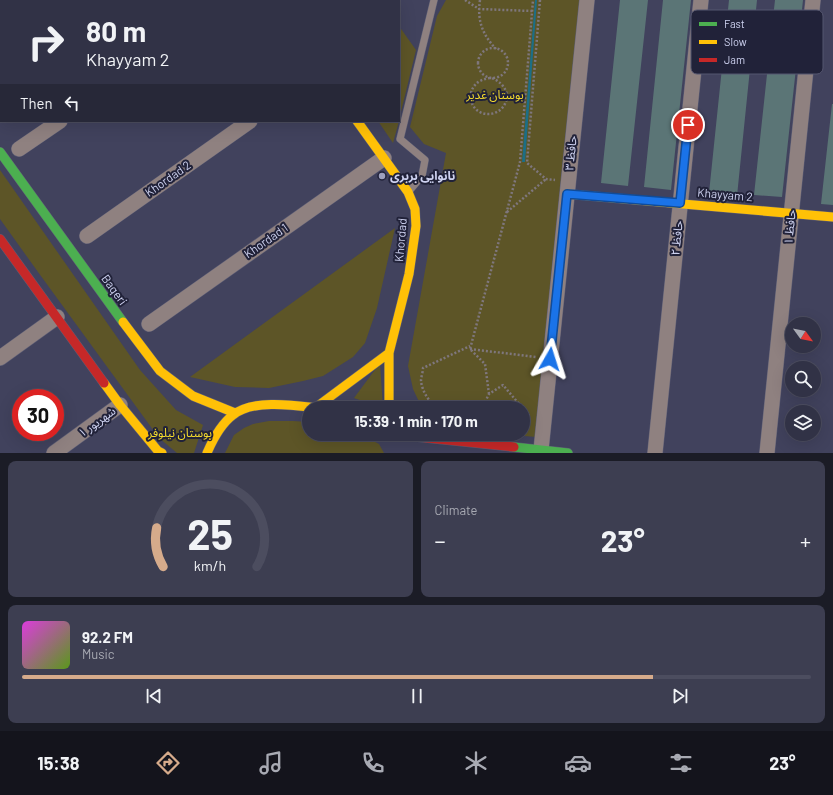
<!DOCTYPE html>
<html lang="en">
<head>
<meta charset="utf-8">
<style>
  :root { --surface:#313246; --page:#3d3e51; --text:#f1f3f6; --muted:#a8aab3; --line:#4c4d5f; --accent:#d6ab8b }
  body { margin:0; font-family:Barlow,"Noto Sans Arabic",sans-serif; background:var(--page); color:var(--text); height:100vh; display:flex; flex-direction:column; font-size:15px; white-space:nowrap }
  * { box-sizing:border-box; margin:0 }
  p { font-size:13px; color:var(--muted) }
  .icon { flex:none; width:22px; height:22px; fill:none; stroke:currentColor; stroke-width:2; stroke-linecap:round; stroke-linejoin:round }
  .map { position:relative; height:453px; overflow:hidden }
  .side { display:flex; flex-direction:column; gap:8px; padding:8px; background:#1b1c26; flex:1 }
  .side>* { flex:none }
  .banner { position:absolute; left:0px; top:0px; width:400px; height:122px; box-shadow:0 4px 16px #0002,0 0 0 1px var(--line); background:#313246; color:var(--text); overflow:hidden }
  .needle { width:26px; rotate:123deg }
  .tools { position:absolute; left:785px; top:317px; display:grid; gap:8px }
  .tools a { display:grid; place-items:center; width:36px; height:36px; border-radius:50%; background:var(--surface); box-shadow:0 4px 16px #0002,0 0 0 1px var(--line); font-size:20px }
  .speed { position:absolute; left:12px; top:389px; display:flex; gap:8px; font-size:20px; font-weight:700; text-align:center }
  .speed>* { display:grid; place-content:center; width:52px; height:52px; border-radius:50%; background:var(--surface); box-shadow:0 4px 16px #0002,0 0 0 1px var(--line); line-height:1 }
  .speed .limit { border:6px solid #d22; background:#fff; color:#111 }
  .pin { position:absolute; display:grid; place-items:center; width:34px; height:34px; color:#fff; margin:-17px; border:2px solid #fff; border-radius:50%; box-shadow:0 1px 4px #0007 }
  .me { position:absolute; width:44px; margin:-22px; rotate:6deg; stroke-linejoin:round; filter:drop-shadow(0 0 3px #0008) }
  .turn { display:flex; align-items:center; gap:14px; height:84px; padding:0 20px; font-size:18px }
  .turn .icon { width:52px; height:52px; stroke-width:2.5 }
  .turn b { display:block; font-size:28px; line-height:34px }
  .then { display:flex; align-items:center; height:38px; padding:0 20px; background:#0003; gap:8px; font-size:15px }
  .big { font-size:30px; font-weight:700; line-height:1.1 }
  .side .card { flex:1; display:flex; flex-direction:column; justify-content:center; gap:6px; min-width:0; padding:0 14px; border-radius:8px; background:var(--page) }
  .side .dial { align-items:center; gap:0 }
  .dial svg { height:104px; overflow:visible; fill:none; stroke:var(--line); stroke-width:7; stroke-linecap:round; text-anchor:middle }
  .dial text { fill:var(--text); stroke:none }
  .song { display:flex; align-items:center; gap:12px }
  .cover { width:48px; height:48px; border-radius:6px; background:linear-gradient(135deg,hsl(300 70% 55%),hsl(90 70% 35%)) }
  .played { height:4px; border-radius:2px; background:linear-gradient(90deg,var(--accent) 80%,var(--line) 80%) }
  .keys { display:flex; justify-content:space-around; direction:ltr }
  .heat { display:flex; justify-content:space-between; align-items:center; font-size:22px; direction:ltr }
  .side .tiles { flex:1; display:grid; gap:8px; grid-template-columns:1fr 1fr }
  .card:last-child { grid-column:span 2 }
  .trip { position:absolute; left:302px; top:401px; width:228px; height:40px; border-radius:20px; background:var(--surface); box-shadow:0 4px 16px #0002,0 0 0 1px var(--line); font-weight:700; line-height:40px; text-align:center }
  .tabs { display:flex; height:64px; justify-content:space-around; align-items:center; background:#14141c; color:var(--muted) }
  .tabs .icon { width:28px; height:28px }
  .tabs .on { color:var(--accent) }
  .tabs b { font-size:18px; color:var(--text) }
  .map>svg:first-child { display:block }
</style>
</head>
<body>
<div class="map">
<svg width="833" height="453" viewBox="0 0 833 453">
  <rect width="100%" height="100%" fill="#41425d"/>
  <!-- green -->
  <path fill="#5d5527" d="M446 0H581L537 437 499 434H523V408H422L413 389 408 366 446 153 424 144 410 127 437 16Z
    M399 26 416 50 399 120Z
    M378 121H399L393 143Z
    M0 170 140 370 176 410 203 425 194 453H177L159 438 38 272 0 219Z
    M395 228 377 308 365 343 353 357 323 376 303 381 269 388 235 387 190 377Z
    M380 363 383 408 354 398Z
    M269 421H293L309 422V434H360L379 444 384 453H225L234 435 244 428 253 424Z"/>
  <!-- water -->
  <path fill="#1c6e86" d="M535 0H537L525 162H522Z"/>
  <!-- building -->
  <path fill="#5b7576" d="M620 0H648L628 186 601 183Z
    M663 0H691L671 190 644 187Z
    M729 0H757L737 196 709 193Z
    M775 0H803L798 48H794L792 67 796 68 782 197 754 195 768 65 763 64 766 45H770Z
    M832 104H833V205L821 204Z"/>
  <g fill="none" stroke-linecap="round" stroke-linejoin="round">
    <!-- lane casing -->
    <g stroke="#5d5e75" stroke-width="8">
      <path id="lane" d="M410 190 422 176 425 160 400 139 434 0"/>
    </g>
    <!-- street casing -->
    <g stroke="#5d5e75" stroke-width="16">
      <path id="street" d="M40 1 41 0
        M231 1 233 0
        M297 1 298 0
        M0 30 1 29
        M19 149 60 121
        M87 236 250 121
        M149 324 384 158
        M0 358 57 317
        M541 450 587 0
        M54 453 120 405
        M655 453 701 0
        M767 453 813 0"/>
    </g>
    <!-- fast casing -->
    <g stroke="#5d5e75" stroke-width="10">
      <path id="fast" d="M269 0 270 1
        M0 152 123 322
        M514 447 568 453"/>
    </g>
    <!-- slow casing -->
    <g stroke="#5d5e75" stroke-width="10">
      <path id="slow" d="M357 121 408 192 415 209 416 226 409 274 389 353V408
        M567 194 833 217
        M123 322 160 371 193 396 235 413
        M104 383 120 405 158 451 162 453
        M315 408 389 353
        M207 453C213 439 221 424 233 415 253 399 293 405 317 408"/>
    </g>
    <!-- jam casing -->
    <g stroke="#5d5e75" stroke-width="10">
      <path id="jam" d="M0 239 104 383
        M389 434 514 447"/>
    </g>
    <!-- path -->
    <path stroke="#7f777d" stroke-width="2.5" stroke-dasharray="2 2" stroke-linecap="butt" d="M465 0 479 9 532 11
      M480 0C477 20 482 34 496 49
      M540 0 527 163 546 179 555 180
      M478 63a15 15 0 1 1 30 0a15 15 0 1 1-30 0Z
      M490 78C462 81 467 115 489 114 494 114 500 111 503 107 512 95 504 83 492 78
      M507 97 525 102
      M507 212 546 179
      M470 349 536 357
      M489 394 485 364 470 349 520 162 533 0
      M437 408C429 402 422 391 421 381 421 377 423 372 423 368L470 346
      M480 408 483 406 489 394 503 385 530 417
      M523 428H527L529 425"/>
    <!-- lane -->
    <use href="#lane" stroke="#8f8180" stroke-width="7"/>
    <!-- street -->
    <use href="#street" stroke="#8f8180" stroke-width="15"/>
    <!-- fast -->
    <use href="#fast" stroke="#4caf50" stroke-width="9"/>
    <!-- slow -->
    <use href="#slow" stroke="#ffc107" stroke-width="9"/>
    <!-- jam -->
    <use href="#jam" stroke="#c62828" stroke-width="9"/>
  </g>
  <g fill="none" stroke-linecap="round" stroke-linejoin="round">
    <!-- route casing -->
    <g stroke="#114b97" stroke-width="10">
      <path id="route" d="M550 359 567 194 680 203 688 125"/>
    </g>
    <!-- route -->
    <use href="#route" stroke="#1a73e8" stroke-width="7"/>
  </g>
  <!-- markers -->
  <circle fill="#9da0bd" stroke="#212239" stroke-width="1.5" cx="382" cy="176" r="4"/>
  <g text-anchor="middle" stroke-width="4" stroke-linejoin="round" paint-order="stroke">
    <!-- park labels -->
    <g font-size="12" fill="#f4db2d" stroke="#212239">
      <text x="495" y="99">بوستان غدیر</text>
      <text x="180" y="437">بوستان نیلوفر</text>
    </g>
    <!-- street labels -->
    <g font-size="12" fill="#ced2f0" stroke="#212239">
      <text transform="translate(571 153) rotate(-84)" y="4">حافظ ۳</text>
      <text transform="translate(168 179) rotate(-35)" y="4">Khordad 2</text>
      <text transform="translate(725 195) rotate(5)" y="4">Khayyam 2</text>
      <text transform="translate(790 227) rotate(-84)" y="4">حافظ ۱</text>
      <text transform="translate(677 238) rotate(-84)" y="4">حافظ ۲</text>
      <text transform="translate(401 240) rotate(-85)" y="4">Khordad</text>
      <text transform="translate(266 241) rotate(-35)" y="4">Khordad 1</text>
      <text transform="translate(114 290) rotate(54)" y="4">Baqeri</text>
      <text transform="translate(97 422) rotate(-36)" y="4">شهریور ۱</text>
    </g>
    <!-- poi labels -->
    <g font-size="12" font-weight="bold" fill="#ced2f0" stroke="#212239" text-anchor="start">
      <text x="390" y="180">نانوایی بربری</text>
    </g>
  </g>
  <!-- legend -->
  <rect x="691" y="10" width="132" height="64" rx="6" fill="#212239" stroke="#555770" stroke-width="1"/>
  <rect x="699" y="22" width="18" height="4" fill="#4caf50"/>
  <rect x="699" y="40" width="18" height="4" fill="#ffc107"/>
  <rect x="699" y="58" width="18" height="4" fill="#c62828"/>
  <g font-size="11" fill="#ced2f0">
    <text x="724" y="28">Fast</text>
    <text x="724" y="46">Slow</text>
    <text x="724" y="64">Jam</text>
  </g>
</svg>
<div class="tools">
<a><svg class="needle" viewBox="-14 -14 28 28"><path d="M0-13l5 13h-10z" fill="#e53935"/><path d="M0 13l5-13h-10z" fill="#a8aab3"/></svg></a>
<a><svg class="icon" aria-label="search" viewBox="0 0 24 24"><circle cx="10" cy="10" r="6"/><path d="M15 15l6 6"/></svg></a>
<a><svg class="icon" aria-label="layers" viewBox="0 0 24 24"><path d="M12 4l9 5-9 5-9-5zM3 14l9 5 9-5"/></svg></a>
</div>
<div class="speed"><div class="limit">30</div></div>
<div class="pin" style="left:688px;top:125px;background:#d93025"><svg class="icon" aria-label="arrive" viewBox="0 0 24 24"><path d="M6 21V4h12l-3 4 3 4H6"/></svg></div>
<svg class="me" style="left:550px;top:359px" viewBox="-20 -20 40 40"><path d="M0-17L14 15 0 8-14 15z" fill="#1a73e8" stroke="#fff" stroke-width="4"/></svg>
<div class="trip">15:39 · 1 min · 170 m</div>
<div class="banner">
<div class="turn"><svg class="icon" aria-label="right" viewBox="0 0 24 24"><path d="M7 20v-9h11M14 6l5 5-5 5"/></svg><div><b>80 m</b>Khayyam 2</div></div>
<div class="then">Then<svg class="icon" aria-label="left" viewBox="0 0 24 24"><path d="M17 20v-9H6M10 6l-5 5 5 5"/></svg></div>
</div>
</div>
<section class="side">
<div class="tiles">
<div class="card dial"><svg viewBox="0 0 100 80">
<path d="M14 69A42 42 0 1 1 86 69"/>
<path d="M14 69A42 42 0 0 1 9 39" stroke="#d6ab8b"/>
<text x="50" y="56" font-size="32" font-weight="700">25</text>
<text x="50" y="72" font-size="11">km/h</text>
</svg></div>
<div class="card"><p>Climate</p>
<div class="heat"><a>−</a><b class="big">23°</b><a>+</a></div>
</div>
<div class="card">
<div class="song"><i class="cover"></i><div><b>92.2 FM</b><p>Music</p></div></div>
<div class="played"></div>
<div class="keys"><svg class="icon" aria-label="previous" viewBox="0 0 24 24"><path d="M18 5L8 12l10 7zM5 5v14"/></svg><svg class="icon" aria-label="pause" viewBox="0 0 24 24"><path d="M8 5v14M16 5v14"/></svg><svg class="icon" aria-label="next" viewBox="0 0 24 24"><path d="M6 5l10 7-10 7zM19 5v14"/></svg></div>
</div>
</div>
</section>
<nav class="tabs">
<b>15:38</b>
<svg class="icon on" aria-label="directions" viewBox="0 0 24 24"><path d="M12 3l9 9-9 9-9-9zM9 14v-3h6M13 9l2 2-2 2"/></svg>
<svg class="icon" aria-label="music" viewBox="0 0 24 24"><path d="M9 18V5l10-2v13"/><circle cx="6" cy="18" r="3"/><circle cx="16" cy="16" r="3"/></svg>
<svg class="icon" aria-label="phone" viewBox="0 0 24 24"><path d="M5 4h4l2 5-3 2q2 4 5 5l2-3 5 2v4C11 20 4 13 5 4z"/></svg>
<svg class="icon" aria-label="climate" viewBox="0 0 24 24"><path d="M12 3v18M4 7l16 10M4 17L20 7"/></svg>
<svg class="icon" aria-label="car" viewBox="0 0 24 24"><path d="M5 17H2v-5l4-1 3-4h7l3 4 3 1v5h-3M9 17h6M6 11h13"/><circle cx="7" cy="17" r="2"/><circle cx="17" cy="17" r="2"/></svg>
<svg class="icon" aria-label="filters" viewBox="0 0 24 24"><path d="M4 7h16M4 17h16"/><circle cx="9" cy="7" r="2"/><circle cx="15" cy="17" r="2"/></svg>
<b>23°</b>
</nav>
</body>
</html>
